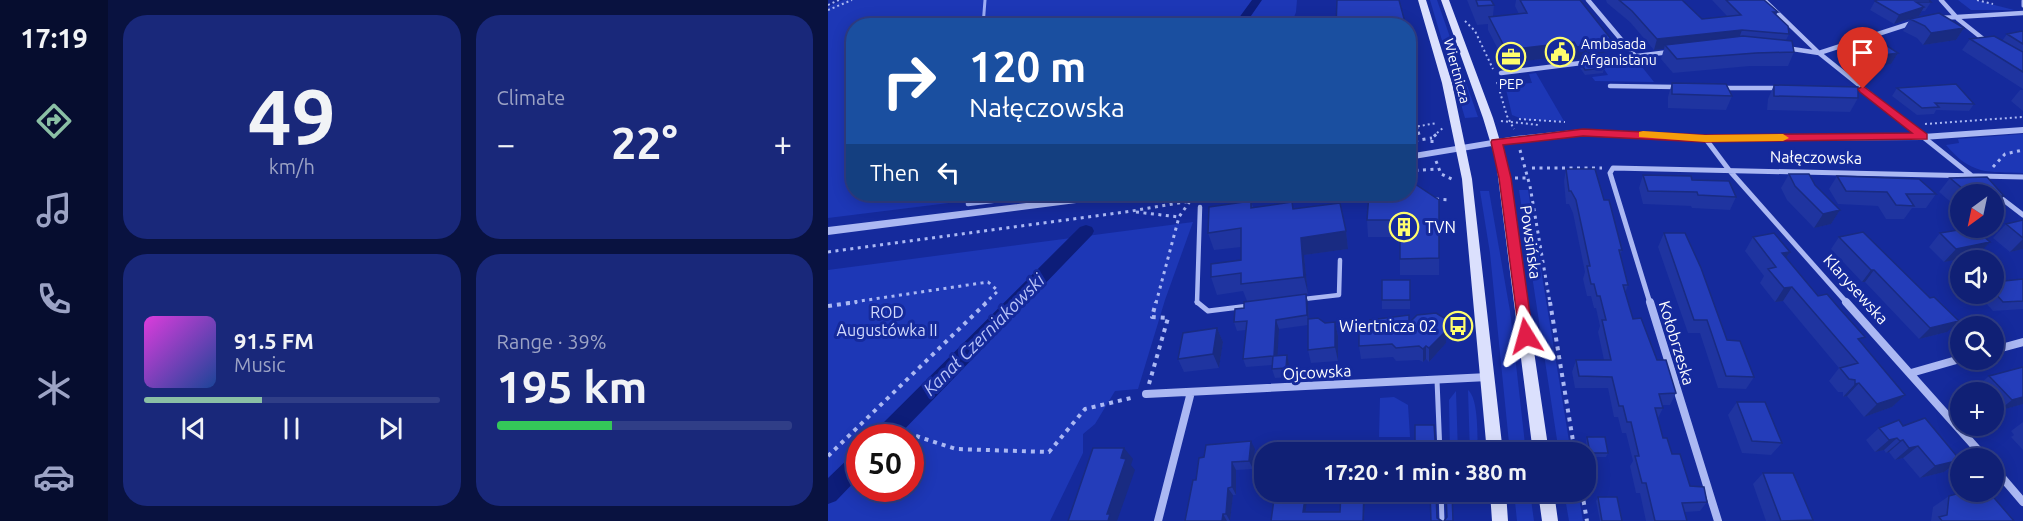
<!DOCTYPE html>
<html lang="en">
<head>
<meta charset="utf-8">
<style>
  :root { --surface:#102075; --page:#19287a; --text:#f1f3f6; --muted:#9ca3c5; --line:#303e87; --accent:#8abfa5 }
  body { margin:0; font-family:Ubuntu,sans-serif; background:var(--page); color:var(--text); height:100vh; display:flex; flex-direction:column; font-size:22px; white-space:nowrap }
  * { box-sizing:border-box; margin:0 }
  p { font-size:20px; color:var(--muted) }
  .icon { flex:none; width:33px; height:33px; fill:none; stroke:currentColor; stroke-width:2; stroke-linecap:round; stroke-linejoin:round }
  .map { position:relative; flex:1; overflow:hidden }
  .drawer { display:flex; flex-direction:column; gap:15px; padding:15px; background:#091240; width:720px }
  .drawer>* { flex:none }
  .top-card { position:absolute; left:18px; top:18px; width:570px; height:183px; border-radius:24px; box-shadow:0 3px 15px #0003,0 0 0 2px var(--line); background:#1a4fa0; color:#fff; overflow:hidden }
  .needle { width:39px; rotate:213deg }
  .fabs { position:absolute; left:1122px; top:184px; display:grid; gap:12px }
  .fabs a { display:grid; place-items:center; width:54px; height:54px; border-radius:50%; background:var(--surface); box-shadow:0 3px 15px #0003,0 0 0 2px var(--line); font-size:30px }
  .speed { position:absolute; left:18px; top:424px; display:flex; gap:12px; font-size:30px; font-weight:700; text-align:center }
  .speed>* { display:grid; place-content:center; width:78px; height:78px; border-radius:50%; background:var(--surface); box-shadow:0 3px 15px #0003,0 0 0 2px var(--line); line-height:1 }
  .speed .limit { border:9px solid #d22; background:#fff; color:#111 }
  .pin { position:absolute; display:grid; place-items:center; width:51px; height:51px; color:#fff; margin:-62px -26px; border-radius:50% 50% 50% 0; rotate:-45deg; box-shadow:0 0 6px #0007 }
  .pin .icon { rotate:45deg }
  .me { position:absolute; width:66px; margin:-33px; rotate:352deg; stroke-linejoin:round; filter:drop-shadow(0 0 4px #0008) }
  .turn { display:flex; align-items:center; gap:21px; height:126px; padding:0 24px; font-size:27px }
  .turn .icon { width:78px; height:78px; stroke-width:2.5 }
  .turn b { display:block; font-size:42px; line-height:51px }
  .then { display:flex; align-items:center; height:57px; padding:0 24px; background:#0003; gap:12px; font-size:22px }
  .big { font-size:45px; font-weight:700; line-height:1.1 }
  .drawer .card { flex:1; display:flex; flex-direction:column; justify-content:center; gap:9px; min-width:0; padding:0 21px; border-radius:24px; background:var(--page) }
  .drawer .dial { align-items:center; gap:0 }
  .dial b { font-size:78px; line-height:1 }
  .song { display:flex; align-items:center; gap:18px }
  .cover { width:72px; height:72px; border-radius:9px; background:linear-gradient(135deg,hsl(300 70% 55%),hsl(220 70% 35%)) }
  .played { height:6px; border-radius:3px; background:linear-gradient(90deg,var(--accent) 40%,var(--line) 40%) }
  .keys { display:flex; justify-content:space-around; direction:ltr }
  .heat { display:flex; justify-content:space-between; align-items:center; font-size:33px; direction:ltr }
  .charge { height:9px; border-radius:4px; background:linear-gradient(90deg,#34c759 39%,var(--line) 0) }
  .drawer .tiles { flex:1; display:grid; gap:15px; grid-template-columns:repeat(2,1fr) }
  .trip { position:absolute; left:426px; top:442px; width:342px; height:60px; border-radius:24px; background:var(--surface); box-shadow:0 3px 15px #0003,0 0 0 2px var(--line); font-weight:700; line-height:60px; text-align:center }
  main { display:flex; flex:1; min-height:0 }
  .tabs { display:flex; flex-direction:column; width:108px; justify-content:space-around; align-items:center; background:#060d2f; color:var(--muted) }
  .tabs .icon { width:42px; height:42px }
  .tabs .selected { color:var(--accent) }
  .tabs b { font-size:27px; color:var(--text) }
  .map>svg:first-child { display:block }
</style>
</head>
<body>
<main>
<nav class="tabs">
<b>17:19</b>
<svg class="icon selected" aria-label="directions" viewBox="0 0 24 24"><path d="M12 3l9 9-9 9-9-9zM9 14v-3h6M13 9l2 2-2 2"/></svg>
<svg class="icon" aria-label="music" viewBox="0 0 24 24"><path d="M9 18V5l10-2v13"/><circle cx="6" cy="18" r="3"/><circle cx="16" cy="16" r="3"/></svg>
<svg class="icon" aria-label="phone" viewBox="0 0 24 24"><path d="M5 4h4l2 5-3 2q2 4 5 5l2-3 5 2v4C11 20 4 13 5 4z"/></svg>
<svg class="icon" aria-label="climate" viewBox="0 0 24 24"><path d="M12 3v18M4 7l16 10M4 17L20 7"/></svg>
<svg class="icon" aria-label="car" viewBox="0 0 24 24"><path d="M5 17H2v-5l4-1 3-4h7l3 4 3 1v5h-3M9 17h6M6 11h13"/><circle cx="7" cy="17" r="2"/><circle cx="17" cy="17" r="2"/></svg>
</nav>
<section class="drawer">
<div class="tiles">
<div class="card dial"><b>49</b><p>km/h</p></div>
<div class="card"><p>Climate</p>
<div class="heat"><a>−</a><b class="big">22°</b><a>+</a></div>
</div>
<div class="card">
<div class="song"><i class="cover"></i><div><b>91.5 FM</b><p>Music</p></div></div>
<div class="played"></div>
<div class="keys"><svg class="icon" aria-label="previous" viewBox="0 0 24 24"><path d="M18 5L8 12l10 7zM5 5v14"/></svg><svg class="icon" aria-label="pause" viewBox="0 0 24 24"><path d="M8 5v14M16 5v14"/></svg><svg class="icon" aria-label="next" viewBox="0 0 24 24"><path d="M6 5l10 7-10 7zM19 5v14"/></svg></div>
</div>
<div class="card"><p>Range · 39%</p><b class="big">195 km</b><div class="charge"></div></div>
</div>
</section>
<div class="map">
<svg width="1195" height="521" viewBox="0 0 1195 521">
  <rect width="100%" height="100%" fill="#152a9c"/>
  <!-- green -->
  <path fill="#1d37b6" fill-rule="evenodd" d="M15 0H469L468 12 463 25 26 26V194H147L145 200 0 218V7Z
    M602 0H609L650 117 637 118Z
    M1130 0H1147L1186 10H1143Z
    M810 62 826 82 767 81 764 77 780 75 774 66Z
    M708 73 736 121 697 120 684 115 677 85 704 83 701 74Z
    M1195 134V173C1160 172 1143 175 1118 145L1131 143 1130 139Z
    M691 190H700L743 453H731Z
    M652 191H661L682 311 698 453H682L662 253Z
    M365 222 337 300 310 389 287 391 267 424 255 434V453L222 521H0V270ZM32 438H82V489H32Z
    M640 390C651 399 649 438 650 453H642Z
    M628 391 630 453H622L621 400Z
    M566 397 580 405 582 437H551L552 398Z
    M686 492H702L706 521H689Z
    M736 492H750L755 521H741Z"/>
  <g fill="none" stroke-linecap="round" stroke-linejoin="round">
    <!-- stream-far1 -->
    <path stroke="#9eaef5" stroke-width="3" d="M155 26 157 0"/>
    <!-- stream -->
    <path stroke="#9eaef5" stroke-width="4.5" d="M141 194 140 204 220 194"/>
    <!-- canal -->
    <path fill="#0d1d79" fill-rule="evenodd" d="M424 0H434L416 26H405Z
      M258 225 264 227 266 231 264 235 68 438H44L47 431 252 227Z
      M32 451V476L8 501 0 504V478L25 454Z"/>
    <!-- path-far2 -->
    <path stroke="#abb8f3" stroke-width="2" stroke-dasharray="2 3" stroke-linecap="butt" d="M1149 0 1165 4
      M0 5 11 0
      M0 10 24 0
      M637 21 647 31 665 69
      M669 82 679 116 686 129
      M691 119 737 122
      M673 121 711 125
      M1097 124 1195 117
      M589 127 591 133
      M580 128 609 123
      M609 133 616 127"/>
    <!-- path-far1 -->
    <path stroke="#abb8f3" stroke-width="3" stroke-dasharray="3 4.5" stroke-linecap="butt" d="M590 132 592 137
      M604 143V138L611 132
      M581 145 586 141 604 138
      M692 150 702 186 722 303
      M608 161 613 174 626 180
      M1165 167 1177 154 1195 150
      M704 168H774
      M580 171 610 169
      M687 178H700
      M608 199 622 200
      M308 212 351 217
      M0 252 304 211 362 201
      M19 303 160 282 170 291 157 303
      M328 303 351 217 362 201"/>
    <!-- path -->
    <path stroke="#abb8f3" stroke-width="4" stroke-dasharray="4 5" stroke-linecap="butt" d="M722 302 747 453
      M0 306 29 302
      M321 384 340 318 324 317 328 302
      M88 436 128 449 221 452 257 409 307 397
      M0 456 159 302
      M754 492 759 521"/>
    <!-- service-far2 -->
    <path stroke="#abb8f3" stroke-width="3" d="M1195 1V6"/>
    <!-- service-far1 -->
    <path stroke="#abb8f3" stroke-width="4.5" d="M476 299 511 295 512 260
      M369 303 372 207"/>
    <!-- service -->
    <path stroke="#abb8f3" stroke-width="5" d="M369 302 380 311 420 306
      M609 380 612 453
      M613 492 614 521"/>
    <!-- minor-far2 -->
    <path stroke="#abb8f3" stroke-width="4.5" d="M760 0 807 56
      M936 0 991 53 1091 133
      M1113 0 1130 19 1159 42
      M1112 18 1195 13
      M958 48 991 53 1087 22
      M673 73 841 52
      M782 86 849 87
      M892 88H951"/>
    <!-- minor-far1 -->
    <path stroke="#abb8f3" stroke-width="5" d="M1089 132 1144 176
      M877 138 901 170 1019 303
      M1169 195 1195 215
      M822 303 782 173 785 168 1195 177"/>
    <!-- minor -->
    <path stroke="#abb8f3" stroke-width="8" d="M822 302 890 521
      M1018 302 1158 459
      M1166 350 1195 342
      M1083 373 1132 359
      M318 394 660 377
      M1166 468 1195 502
      M330 521 363 392"/>
    <!-- tertiary -->
    <path fill="#abb8f3" fill-rule="evenodd" d="M1195 127V133L1095 140 877 141 755 135 688 142 580 160V154L688 136 755 129 877 135 1095 134Z
      M273 194H300L295 197 0 235V227Z"/>
    <!-- secondary -->
    <path fill="#dbe0fd" fill-rule="evenodd" d="M590 0H598L624 83 644 179 675 453H659L634 179 614 83Z
      M613 0H621L665 118 678 161 721 453H705L668 161 655 118Z
      M662 492H678L680 521H664Z
      M710 492H726L730 521H714Z"/>
  </g>
  <!-- wall -->
  <path fill="#1f34a0" d="M639 0H663L666 5 665 16 691 14 687 6 688 0H752L783 39 780 52 768 54 767 57 746 60 743 56 677 63 660 30V24L649 25Z
    M778 0H854L874 19 899 16 884 0H936L950 12 948 15 961 34 958 40 966 52 960 66H922L845 73 833 59 836 49 826 50 802 22 779 3Z
    M1047 1 1103 2 1097 11H1094L1091 16 1086 18 1136 28 1128 40 1095 45 1089 38 1075 31 1082 19 1066 24 1042 10Z
    M1195 32V89L1134 50 1142 39 1174 41 1179 34Z
    M580 39 589 80V102L580 103Z
    M1026 47 1070 53 1063 64 1035 69 1020 58Z
    M753 63 776 68 775 73 757 75 752 68Z
    M844 83 904 96 898 110 840 108V97Z
    M946 85 1030 98 1022 112 939 110 940 99Z
    M1069 88 1146 104 1141 111 1108 110 1106 114 1089 115 1064 96Z
    M1192 90H1195V111L1183 101Z
    M738 169 776 200 794 250 792 256 800 285 797 293 805 319 848 393 842 405H834L835 408 830 418 835 438 862 486 879 502 872 511 857 512 859 521H818L812 493H808L802 466 805 461 798 433H794L790 417H786L780 388H747L744 372 748 360H776L770 332 772 326 768 308H766L763 296H759L755 279 757 272 745 213 741 204H738L736 181Z
    M961 174 987 185 1012 210 1003 224 986 228 959 200 953 188Z
    M815 175 864 180 908 197 902 210 864 208 863 206 815 204 811 188Z
    M1009 176 1108 194 1098 208H1084L1076 219H1058L1050 206 1010 204 1001 189Z
    M1122 178 1176 196 1166 208V195H1132V210L1111 192Z
    M584 182 611 258V275H572V237H540L539 220Z
    M423 201 425 207 466 209 518 231 520 249 476 255 480 294H478L480 303 481 318 497 323 507 322 510 336V361L483 363 480 350V325L451 329 449 355H459L461 364V377L447 378 444 369V365L418 367 415 359 418 330 409 331 406 322 416 308 419 301 415 291 389 295 383 277 413 260V247L386 250 380 233Z
    M1195 220V249L1182 252 1165 238 1178 224Z
    M836 233 899 340 926 377 918 389 890 388 872 333H860L830 247Z
    M1112 233 1162 242 1149 256 1116 262 1101 247Z
    M925 237 962 252 958 258 990 296 1032 342 1077 395 1064 407 1036 417 1019 396 1015 397V392H1010L1001 381 1011 368 955 301 947 302 932 283 936 276 917 251Z
    M1011 237 1119 332 1091 339 1037 282H1034L1003 249Z
    M1195 279V309L1165 311 1150 294H1166V282Z
    M582 280V309H554V300Z
    M581 323 619 330 618 343 601 362 598 359 595 362 591 360 568 361 565 357 533 359 531 346Z
    M389 328 395 342 391 368 356 372 350 359Z
    M1161 376 1195 404 1170 411 1166 406V393H1154L1148 387Z
    M909 402 954 443 943 455 914 453 900 415Z
    M1195 422V450L1183 437 1186 435 1183 431Z
    M1075 426 1132 460 1116 472 1092 478 1075 458 1067 460 1061 452 1058 453 1056 450 1047 452 1038 440 1051 428Z
    M759 437 780 453 778 457H760L758 441Z
    M427 449 425 469 408 470V495H405L402 521H357L368 480Z
    M935 473 985 520 938 521 925 484Z
    M447 492H480L477 512H512L521 492H608L603 521 602 494 537 495 536 521H443Z
    M1132 492H1161L1186 521H1103L1105 507 1121 496Z
    M770 497 794 521H772L768 501Z"/>
  <!-- shaded-wall -->
  <path fill="#192b82" d="M1096 7 1091 16 1066 24 1071 15Z
    M1136 28 1128 40 1095 45 1103 33Z
    M914 30 910 41 837 45 836 49 826 50 829 39Z
    M783 39 780 52 768 54 767 57 746 60 749 47 768 41Z
    M746 42 743 56 677 63 678 50Z
    M1070 53 1063 64 1035 69 1042 57Z
    M1012 210 1003 224 986 228 995 214Z
    M518 231 520 249 476 255 480 294 476 277 473 238Z
    M1195 239V249L1182 252Z
    M1162 242 1149 256 1116 262 1128 249Z
    M962 252 953 265 954 253Z
    M1043 270H1046L1037 282H1034Z
    M964 287 955 301 947 302 956 288Z
    M478 294 480 303 481 325 479 315Z
    M448 320 451 329 449 365 446 356Z
    M1131 321 1119 332 1091 339 1102 328Z
    M507 322 510 336V361L507 347Z
    M389 328 395 342 391 368 385 354Z
    M619 330 618 343 601 362V348Z
    M598 346V359L595 362V349Z
    M459 355 461 364V377L458 368Z
    M1031 383 1019 396 1015 397 1027 384Z
    M1077 395 1064 407 1036 417 1049 404Z
    M1195 397V404L1170 411 1184 400Z
    M1069 438 1056 450 1047 452 1061 440Z
    M1075 440 1061 452 1058 453 1072 441Z
    M423 441 427 449 425 469 421 461Z
    M1090 446 1075 458 1067 460 1081 448Z
    M296 448 305 459 303 465 307 470 289 521H280L279 514 293 458Z
    M1132 460 1116 472 1092 478 1107 466Z
    M404 462 408 470V495L404 487Z
    M400 488 405 495 402 521 398 514Z
    M478 492H480L477 516 475 512Z
    M536 492 537 495 536 521H535Z
    M395 514 399 521H394Z"/>
  <!-- building -->
  <path fill="#243dba" stroke="#192b82" stroke-width="1.5" d="M509 0H571L578 26H508Z
    M648 0H663L666 5 650 6Z
    M692 0H752L783 39 768 41 770 44 749 47 746 42 678 50 661 17 699 13Z
    M791 0H854L874 19 913 15 898 0H936L950 12H945L960 26 961 34 914 30 829 39 804 11Z
    M1049 0H1101L1103 2H1088L1096 7 1071 15 1047 1Z
    M1111 13 1136 28 1103 33 1097 26 1082 19Z
    M1194 31 1195 32V44L1179 34Z
    M915 36 964 41 966 52 928 53 849 59 837 45Z
    M1166 36 1195 52V72L1142 39Z
    M580 39 589 80 580 81Z
    M1053 42 1070 53 1042 57 1026 47Z
    M772 61 776 68 757 70 753 63Z
    M844 83 898 84 904 96 844 94Z
    M1128 84 1146 104 1107 103 1111 107 1094 108 1069 88Z
    M946 85 1030 87V98L946 96Z
    M738 169H767L776 200H781L794 250H791L800 285H795L805 319 813 318 829 360H838L848 393 831 394 835 408H827L835 438H839L844 454H852L862 486 876 487 879 502 854 503 859 521H827L818 483H814L807 456H811L803 422H799L795 406H791L784 377 751 376 748 360H783L774 320H778L772 296H769L766 284H763L759 266H762L748 200 743 191H741Z
    M961 174H981L987 185 1012 210 995 214 967 186Z
    M815 175 863 176 864 180 901 181 908 197 870 195 869 192 820 191Z
    M1009 176 1091 179 1108 194H1078L1086 206 1068 205 1059 192 1018 191Z
    M1159 177 1176 196H1166V195H1142L1122 178Z
    M580 182H584L611 200V258L572 259V220H539L541 194H580Z
    M423 201V208L464 202 465 209 512 203 518 231 473 238 476 277 413 284V273L383 277V264L413 260V228L380 233 381 207Z
    M1195 220V238L1178 224Z
    M1142 228H1146L1162 242 1128 249 1112 233Z
    M1035 232 1102 298 1106 297 1131 321 1102 328 1046 270H1043L1011 237Z
    M836 233H857L873 268 899 340 912 341 926 377 898 376 879 320H866Z
    M946 233 962 252 954 253 990 296 999 294 1011 308 1037 337 1030 339 1077 395 1049 404 1031 383 1027 384V380L1021 379 1012 368 1030 363 964 287 956 288 940 269 948 267 925 237Z
    M1195 279V301L1175 302 1166 292V282Z
    M554 280H582V300H554Z
    M478 294 479 315 448 320 446 356 459 355 458 368 444 369 445 356 415 359 419 321 406 322 407 309 416 308V302Z
    M608 313 618 319 619 330 601 348 598 346 595 349 591 346 568 348 564 344 531 346V325L542 324V320L581 315V323L589 315Z
    M490 318 497 323 507 322V347L480 350V319Z
    M389 328 385 354 350 359 355 333Z
    M1195 367V397L1184 400 1161 376Z
    M909 402H937L954 443 924 441Z
    M1097 418 1132 460 1107 466 1090 446 1081 448 1075 440 1072 441 1069 438 1061 440 1051 428 1071 420 1075 426Z
    M587 425H606L608 453H554V451L587 450Z
    M759 437H777L780 453H762Z
    M423 441 421 461 404 462V487L400 488 398 514H395L394 521H357L365 480H368L371 458 376 457 378 445Z
    M265 448H296L293 458 298 459 279 514H282L280 521H240Z
    M935 473H965L985 520 953 521Z
    M447 492H478L475 512H512L513 493 536 492 535 521H443Z
    M602 492H608L609 518 614 521H603Z
    M618 492H624L625 521H616L619 517Z
    M1135 492H1161L1186 521H1114L1111 517 1119 515 1121 496Z
    M770 497H789L794 521H774Z"/>
  <!-- route -->
  <path fill="#e11d48" stroke="#92132f" stroke-width="1.5" d="M1035 86 1099 134V139L877 142 755 136 675 145 683 178 705 336 703 340 698 342 692 340 671 178 663 142 664 140 755 129 877 135 1084 133 1032 92 1030 89Z"/>
  <!-- slow -->
  <path fill="#f59e0b" d="M815 131 877 135 955 134 961 138 955 141 877 142 811 137V132Z"/>
  <!-- icons -->
  <defs>
    <g id="civic-ring" transform="scale(1.5)"><circle r="9.5" fill="#152a9c" stroke="#fffe6d" stroke-width="1.5"/><path d="M-.6-6.5H3V-4.5H.6V-3L4-1V1h2V6H-6V1h2V-1L-.6-3ZM-1.2 2.5V6h2.4V2.5Z" fill="#fffe6d"/></g>
    <g id="office-ring" transform="scale(1.5)"><circle r="9.5" fill="#152a9c" stroke="#fffe6d" stroke-width="1.5"/><path d="M-6-3h4V-5.5h4V-3h4V5H-6ZM-1-4.5V-3h2v-1.5ZM-6 0V1H6V0Z" fill="#fffe6d"/></g>
    <g id="building-ring" transform="scale(1.5)"><circle r="9.5" fill="#152a9c" stroke="#fffe6d" stroke-width="1.5"/><path d="M-4-6H4V6H1V3H-1V6H-4ZM-2.5-4.3h1.7v1.8h-1.7ZM.8-4.3h1.7v1.8H.8ZM-2.5-1h1.7V.8h-1.7ZM.8-1h1.7V.8H.8Z" fill="#fffe6d"/></g>
    <g id="bus-ring" transform="scale(1.5)"><circle r="9.5" fill="#152a9c" stroke="#fffe6d" stroke-width="1.5"/><path d="M-5-6H5V4H4V6H2V4H-2V6H-4V4H-5ZM-3.5-4V0h7V-4ZM-3.5 1.2v1.5H-2V1.2ZM2 1.2v1.5H3.5V1.2Z" fill="#fffe6d"/></g>
  </defs>
  <g fill-rule="evenodd">
    <use href="#civic-ring" x="732" y="52"/>
    <use href="#office-ring" x="683" y="57"/>
    <use href="#building-ring" x="576" y="227"/>
    <use href="#bus-ring" x="630" y="326"/>
  </g>
  <g text-anchor="middle" stroke-width="6" stroke-linejoin="round" paint-order="stroke">
    <!-- far-poi labels -->
    <g font-size="14" fill="#fff" stroke="#152a9c" text-anchor="start">
      <text x="753" y="49">Ambasada<tspan x="753" dy="16">Afganistanu</tspan></text>
      <text x="683" y="89" text-anchor="middle">PEP</text>
    </g>
    <!-- far-street labels -->
    <g font-size="14" fill="#fff" stroke="#152a9c">
      <text transform="translate(629 71) rotate(75)" y="5">Wiertnicza</text>
    </g>
    <!-- street labels -->
    <g font-size="16" fill="#fff" stroke="#152a9c">
      <text transform="translate(988 157) rotate(1)" y="6">Nałęczowska</text>
      <text transform="translate(703 242) rotate(82)" y="6">Powsińska</text>
      <text transform="translate(1028 289) rotate(48)" y="6">Klarysewska</text>
      <text transform="translate(849 343) rotate(73)" y="6">Kołobrzeska</text>
      <text transform="translate(489 372) rotate(-3)" y="6">Ojcowska</text>
    </g>
    <!-- poi labels -->
    <g font-size="16" fill="#fff" stroke="#152a9c" text-anchor="start">
      <text x="597" y="233">TVN</text>
      <text x="609" y="332" text-anchor="end">Wiertnicza 02</text>
    </g>
    <!-- park labels -->
    <g font-size="16" fill="#d3dafd" stroke="#152a9c">
      <text x="59" y="318">ROD<tspan x="59" dy="18">Augustówka II</tspan></text>
    </g>
    <!-- water labels -->
    <g font-size="18" font-style="italic" fill="#b8c3f9" stroke="#152a9c">
      <text transform="translate(156 335) rotate(-45)" y="6">Kanał Czerniakowski</text>
    </g>
  </g>
</svg>
<div class="fabs">
<a><svg class="needle" viewBox="-14 -14 28 28"><path d="M0-13l5 13h-10z" fill="#e53935"/><path d="M0 13l5-13h-10z" fill="#9ca3c5"/></svg></a>
<a><svg class="icon" aria-label="sound" viewBox="0 0 24 24"><path d="M4 9h4l5-4v14l-5-4H4zM17 9q2 3 0 6"/></svg></a>
<a><svg class="icon" aria-label="search" viewBox="0 0 24 24"><circle cx="10" cy="10" r="6"/><path d="M15 15l6 6"/></svg></a>
<a>+</a>
<a>−</a>
</div>
<div class="speed"><div class="limit">50</div></div>
<div class="pin" style="left:1035px;top:89px;background:#d93025"><svg class="icon" aria-label="arrive" viewBox="0 0 24 24"><path d="M6 21V4h12l-3 4 3 4H6"/></svg></div>
<svg class="me" style="left:698px;top:336px" viewBox="-20 -20 40 40"><path d="M0-17L14 15 0 8-14 15z" fill="#e11d48" stroke="#fff" stroke-width="4"/></svg>
<div class="trip">17:20 · 1 min · 380 m</div>
<div class="top-card">
<div class="turn"><svg class="icon" aria-label="right" viewBox="0 0 24 24"><path d="M7 20v-9h11M14 6l5 5-5 5"/></svg><div><b>120 m</b>Nałęczowska</div></div>
<div class="then">Then<svg class="icon" aria-label="left" viewBox="0 0 24 24"><path d="M17 20v-9H6M10 6l-5 5 5 5"/></svg></div>
</div>
</div>
</main>
</body>
</html>
